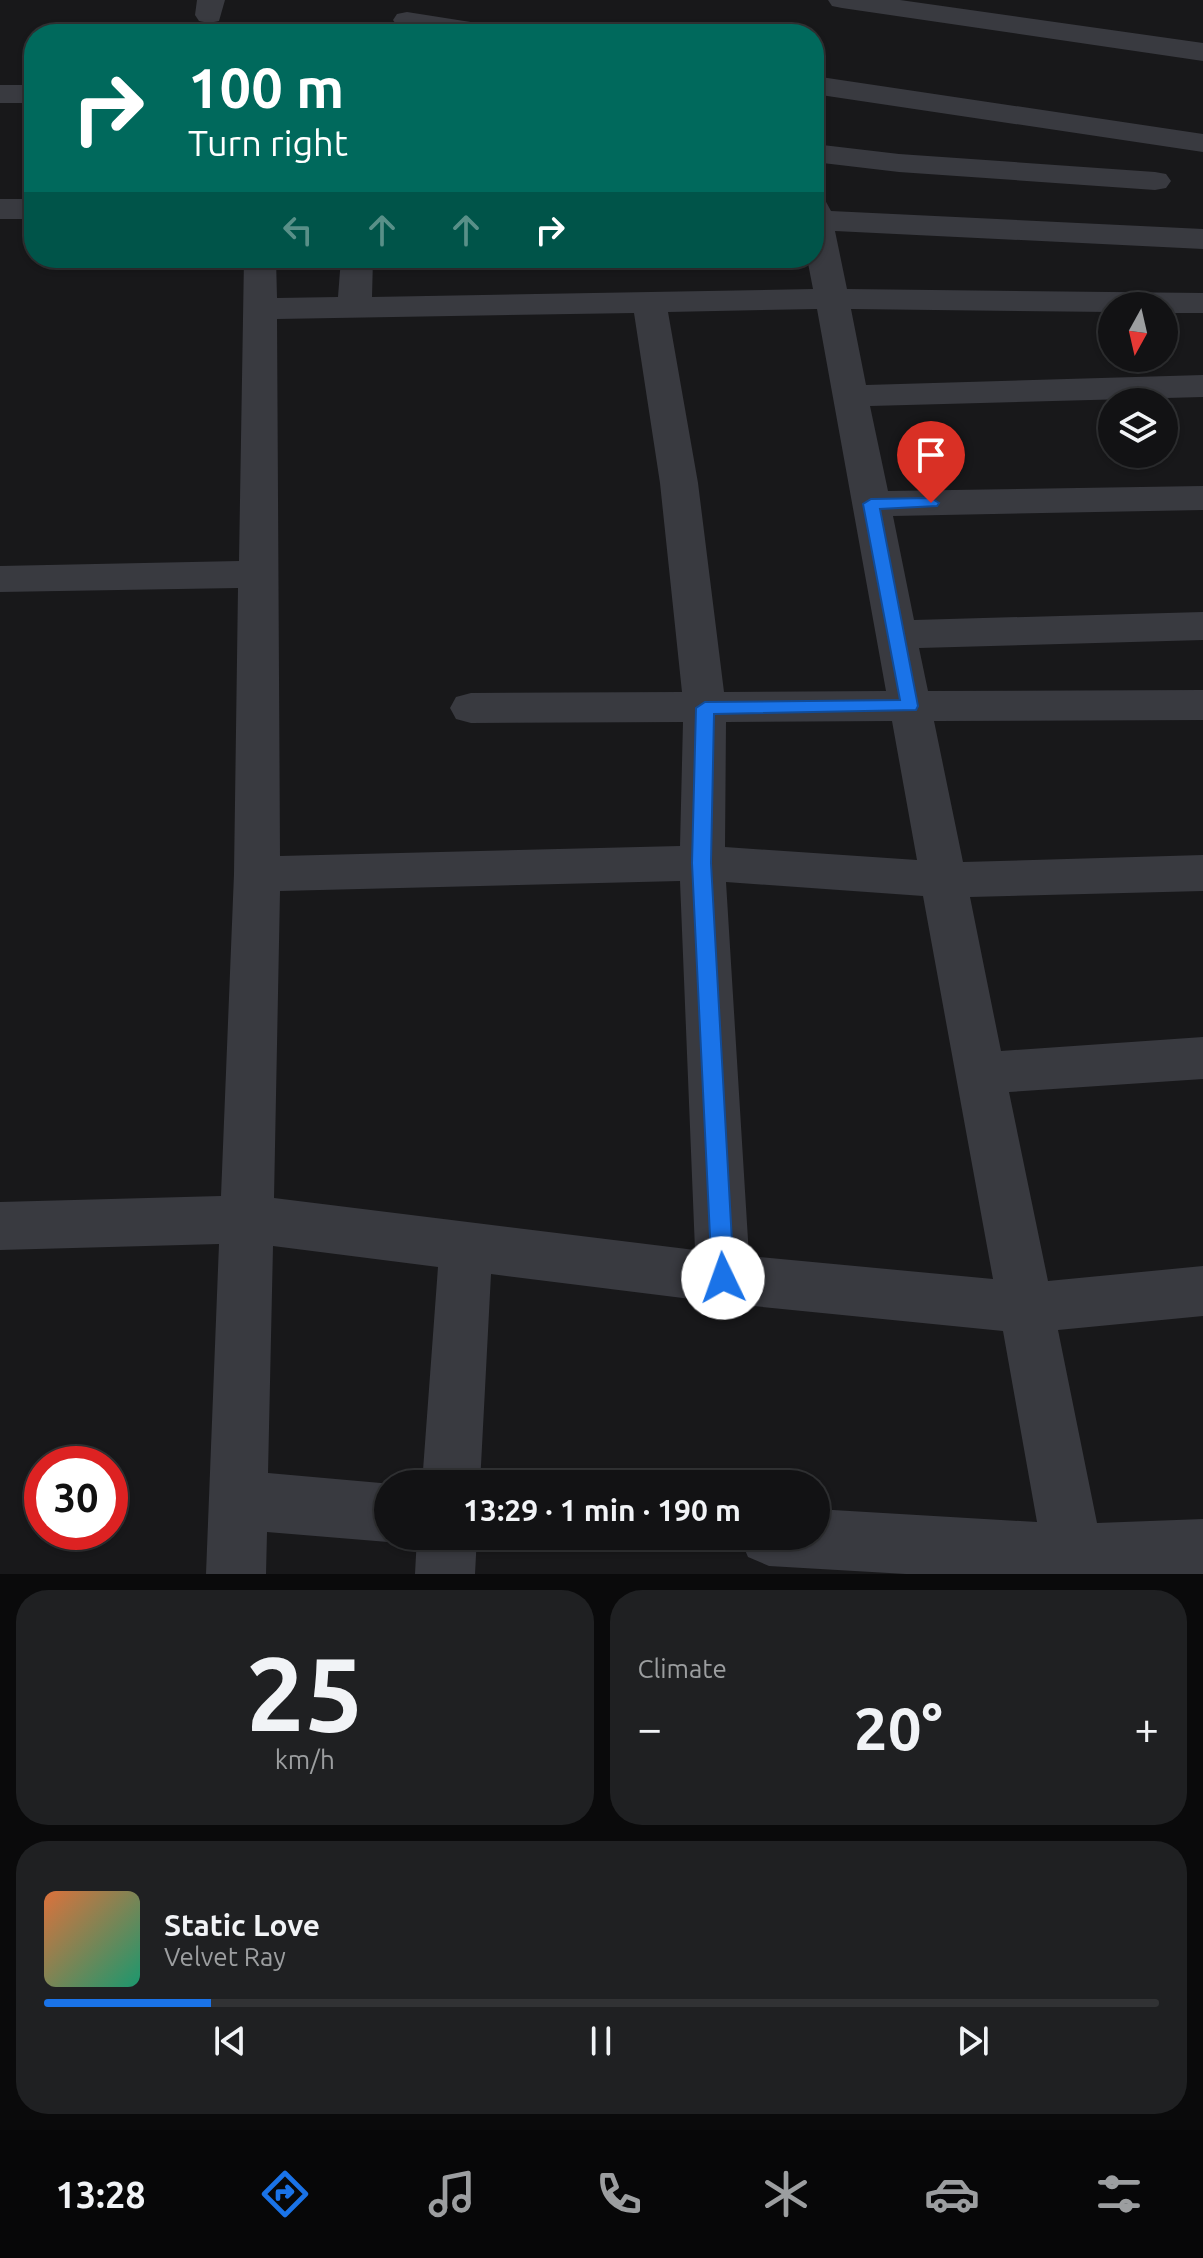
<!DOCTYPE html>
<html lang="en">
<head>
<meta charset="utf-8">
<style>
  :root { --surface:#121214; --page:#1f2022; --text:#f1f3f6; --muted:#9c9ea0; --line:#313234; --accent:#1a73e8 }
  body { margin:0; font-family:Ubuntu,sans-serif; background:var(--page); color:var(--text); height:100vh; display:flex; flex-direction:column; font-size:30px; white-space:nowrap }
  * { box-sizing:border-box; margin:0 }
  p { font-size:26px; color:var(--muted) }
  .icon { flex:none; width:44px; height:44px; fill:none; stroke:currentColor; stroke-width:2; stroke-linecap:round; stroke-linejoin:round }
  .map { position:relative; height:1574px; overflow:hidden }
  .panel { display:flex; flex-direction:column; gap:16px; padding:16px; background:#0a0a0b; flex:1 }
  .panel>* { flex:none }
  .guide { position:absolute; left:24px; top:24px; width:800px; height:244px; border-radius:32px; box-shadow:0 2px 6px #0004,0 0 0 2px var(--line); background:#00695c; color:#fff; overflow:hidden }
  .needle { width:52px; rotate:188deg }
  .buttons { position:absolute; left:1098px; top:292px; display:grid; gap:16px }
  .buttons a { display:grid; place-items:center; width:80px; height:80px; border-radius:50%; background:var(--surface); box-shadow:0 2px 6px #0004,0 0 0 2px var(--line); font-size:40px }
  .speed { position:absolute; left:24px; top:1446px; display:flex; gap:16px; font-size:40px; font-weight:700; text-align:center }
  .speed>* { display:grid; place-content:center; width:104px; height:104px; border-radius:50%; background:var(--surface); box-shadow:0 2px 6px #0004,0 0 0 2px var(--line); line-height:1 }
  .speed .limit { border:12px solid #d22; background:#fff; color:#111 }
  .pin { position:absolute; display:grid; place-items:center; width:68px; height:68px; color:#fff; margin:-82px -34px; border-radius:50% 50% 50% 0; rotate:-45deg; box-shadow:0 0 8px #0007 }
  .pin .icon { rotate:45deg }
  .me { position:absolute; width:88px; margin:-44px; rotate:357deg; stroke-linejoin:round; filter:drop-shadow(0 0 6px #0008) }
  .turn { display:flex; align-items:center; gap:28px; height:168px; padding:0 32px; font-size:36px }
  .turn .icon { width:104px; height:104px; stroke-width:2.5 }
  .turn b { display:block; font-size:56px; line-height:68px }
  .lanes { display:flex; align-items:center; height:76px; padding:0 32px; background:#0003; justify-content:center; gap:40px; direction:ltr }
  .lanes .off { opacity:.35 }
  .big { font-size:60px; font-weight:600; line-height:1.1 }
  .panel .card { flex:1; display:flex; flex-direction:column; justify-content:center; gap:12px; min-width:0; padding:0 28px; border-radius:32px; background:var(--page) }
  .panel .dial { align-items:center; gap:0 }
  .dial b { font-size:104px; line-height:1 }
  .song { display:flex; align-items:center; gap:24px }
  .cover { width:96px; height:96px; border-radius:12px; background:linear-gradient(135deg,hsl(20 70% 55%),hsl(160 70% 35%)) }
  .played { height:8px; border-radius:4px; background:linear-gradient(90deg,var(--accent) 15%,var(--line) 15%) }
  .keys { display:flex; justify-content:space-around; direction:ltr }
  .heat { display:flex; justify-content:space-between; align-items:center; font-size:44px; direction:ltr }
  .panel .tiles { flex:1; display:grid; gap:16px; grid-template-columns:1fr 1fr }
  .card:last-child { grid-column:span 2 }
  .trip { position:absolute; left:374px; top:1470px; width:456px; height:80px; border-radius:40px; background:var(--surface); box-shadow:0 2px 6px #0004,0 0 0 2px var(--line); font-weight:600; line-height:80px; text-align:center }
  .menu { display:flex; height:128px; justify-content:space-around; align-items:center; background:#070708; color:var(--muted) }
  .menu .icon { width:56px; height:56px }
  .menu .on { color:var(--accent) }
  .menu b { font-size:36px; color:var(--text) }
  .map>svg:first-child { display:block }
</style>
</head>
<body>
<div class="map">
<svg width="1203" height="1574" viewBox="0 0 1203 1574">
  <rect width="100%" height="100%" fill="#18181a"/>
  <g fill="none" stroke-linecap="round" stroke-linejoin="round">
    <!-- minor -->
    <path fill="#393a40" fill-rule="evenodd" d="M197 0H225L219 21 209 23 199 21 195 15Z
      M828 0H900L1203 43V61L842 8 832 6Z
      M407 12 496 26 506 28 510 34H442L397 26 393 20 397 14Z
      M814 76 1203 134V152L814 94Z
      M0 85H34V103H0Z
      M814 144 899 154 1155 172 1166 174 1171 181 1166 188 1155 190 899 172 814 162Z
      M814 197 825 200 831 211 1203 229V249L835 231 847 289 1203 293V313H1164V306H1112V312L851 309 866 385 1203 375V397L870 406 888 491 1203 486V510L893 516 914 620 1203 612V640L919 648 928 691 1203 690V720L934 721 963 862 1203 855V891L970 897 1001 1051 1203 1037V1079L1009 1092 1048 1281 1203 1266V1316L1058 1330 1097 1523 1203 1519V1574H906L769 1566 748 1557 739 1536H816V1509L1037 1522 1003 1331 723 1303 491 1274 480 1484H422L438 1267 273 1246 268 1473 392 1484H388V1536H401L388 1542 267 1532 266 1574H206L219 1244 0 1250V1202L221 1196 234 874 238 588 0 592V566L239 561 244 258H276L277 298 338 297 341 258H373L372 297 813 289 807 258H814ZM817 309 886 691 724 692 698 483 668 312ZM634 313 660 483 682 692 471 693 456 697 450 708 456 719 471 723 683 722 680 846 280 856 277 319ZM892 721 917 860 725 847 726 722ZM680 881 695 1250 274 1198 280 891ZM726 882 923 896 993 1279 749 1256Z
      M0 199H34V219H0Z
      M417 1536H477L475 1574H415Z"/>
  </g>
  <!-- route -->
  <path fill="#1a73e8" stroke="#114b97" stroke-width="2" d="M931 498 939 503 937 506 880 509 918 706 916 710 714 714 711 863 734 1278 731 1285 723 1288 715 1285 712 1278 692 863 696 708 705 702 900 700 863 504 871 499Z"/>
</svg>
<div class="buttons">
<a><svg class="needle" viewBox="-14 -14 28 28"><path d="M0-13l5 13h-10z" fill="#e53935"/><path d="M0 13l5-13h-10z" fill="#9c9ea0"/></svg></a>
<a><svg class="icon" aria-label="layers" viewBox="0 0 24 24"><path d="M12 4l9 5-9 5-9-5zM3 14l9 5 9-5"/></svg></a>
</div>
<div class="speed"><div class="limit">30</div></div>
<div class="pin" style="left:931px;top:503px;background:#d93025"><svg class="icon" aria-label="arrive" viewBox="0 0 24 24"><path d="M6 21V4h12l-3 4 3 4H6"/></svg></div>
<svg class="me" style="left:723px;top:1278px" viewBox="-20 -20 40 40"><circle r="19" fill="#fff"/><path d="M0-13L10 11 0 6-10 11z" fill="#1a73e8"/></svg>
<div class="trip">13:29 · 1 min · 190 m</div>
<div class="guide">
<div class="turn"><svg class="icon" aria-label="right" viewBox="0 0 24 24"><path d="M7 20v-9h11M14 6l5 5-5 5"/></svg><div><b>100 m</b>Turn right</div></div>
<div class="lanes"><svg class="icon off" aria-label="left" viewBox="0 0 24 24"><path d="M17 20v-9H6M10 6l-5 5 5 5"/></svg><svg class="icon off" aria-label="ahead" viewBox="0 0 24 24"><path d="M12 20V5M6 11l6-6 6 6"/></svg><svg class="icon off" aria-label="ahead" viewBox="0 0 24 24"><path d="M12 20V5M6 11l6-6 6 6"/></svg><svg class="icon" aria-label="right" viewBox="0 0 24 24"><path d="M7 20v-9h11M14 6l5 5-5 5"/></svg></div>
</div>
</div>
<section class="panel">
<div class="tiles">
<div class="card dial"><b>25</b><p>km/h</p></div>
<div class="card"><p>Climate</p>
<div class="heat"><a>−</a><b class="big">20°</b><a>+</a></div>
</div>
<div class="card">
<div class="song"><i class="cover"></i><div><b>Static Love</b><p>Velvet Ray</p></div></div>
<div class="played"></div>
<div class="keys"><svg class="icon" aria-label="previous" viewBox="0 0 24 24"><path d="M18 5L8 12l10 7zM5 5v14"/></svg><svg class="icon" aria-label="pause" viewBox="0 0 24 24"><path d="M8 5v14M16 5v14"/></svg><svg class="icon" aria-label="next" viewBox="0 0 24 24"><path d="M6 5l10 7-10 7zM19 5v14"/></svg></div>
</div>
</div>
</section>
<nav class="menu">
<b>13:28</b>
<svg class="icon on" aria-label="directions" viewBox="0 0 24 24"><path d="M12 3l9 9-9 9-9-9zM9 14v-3h6M13 9l2 2-2 2"/></svg>
<svg class="icon" aria-label="music" viewBox="0 0 24 24"><path d="M9 18V5l10-2v13"/><circle cx="6" cy="18" r="3"/><circle cx="16" cy="16" r="3"/></svg>
<svg class="icon" aria-label="phone" viewBox="0 0 24 24"><path d="M5 4h4l2 5-3 2q2 4 5 5l2-3 5 2v4C11 20 4 13 5 4z"/></svg>
<svg class="icon" aria-label="climate" viewBox="0 0 24 24"><path d="M12 3v18M4 7l16 10M4 17L20 7"/></svg>
<svg class="icon" aria-label="car" viewBox="0 0 24 24"><path d="M5 17H2v-5l4-1 3-4h7l3 4 3 1v5h-3M9 17h6M6 11h13"/><circle cx="7" cy="17" r="2"/><circle cx="17" cy="17" r="2"/></svg>
<svg class="icon" aria-label="filters" viewBox="0 0 24 24"><path d="M4 7h16M4 17h16"/><circle cx="9" cy="7" r="2"/><circle cx="15" cy="17" r="2"/></svg>
</nav>
</body>
</html>
